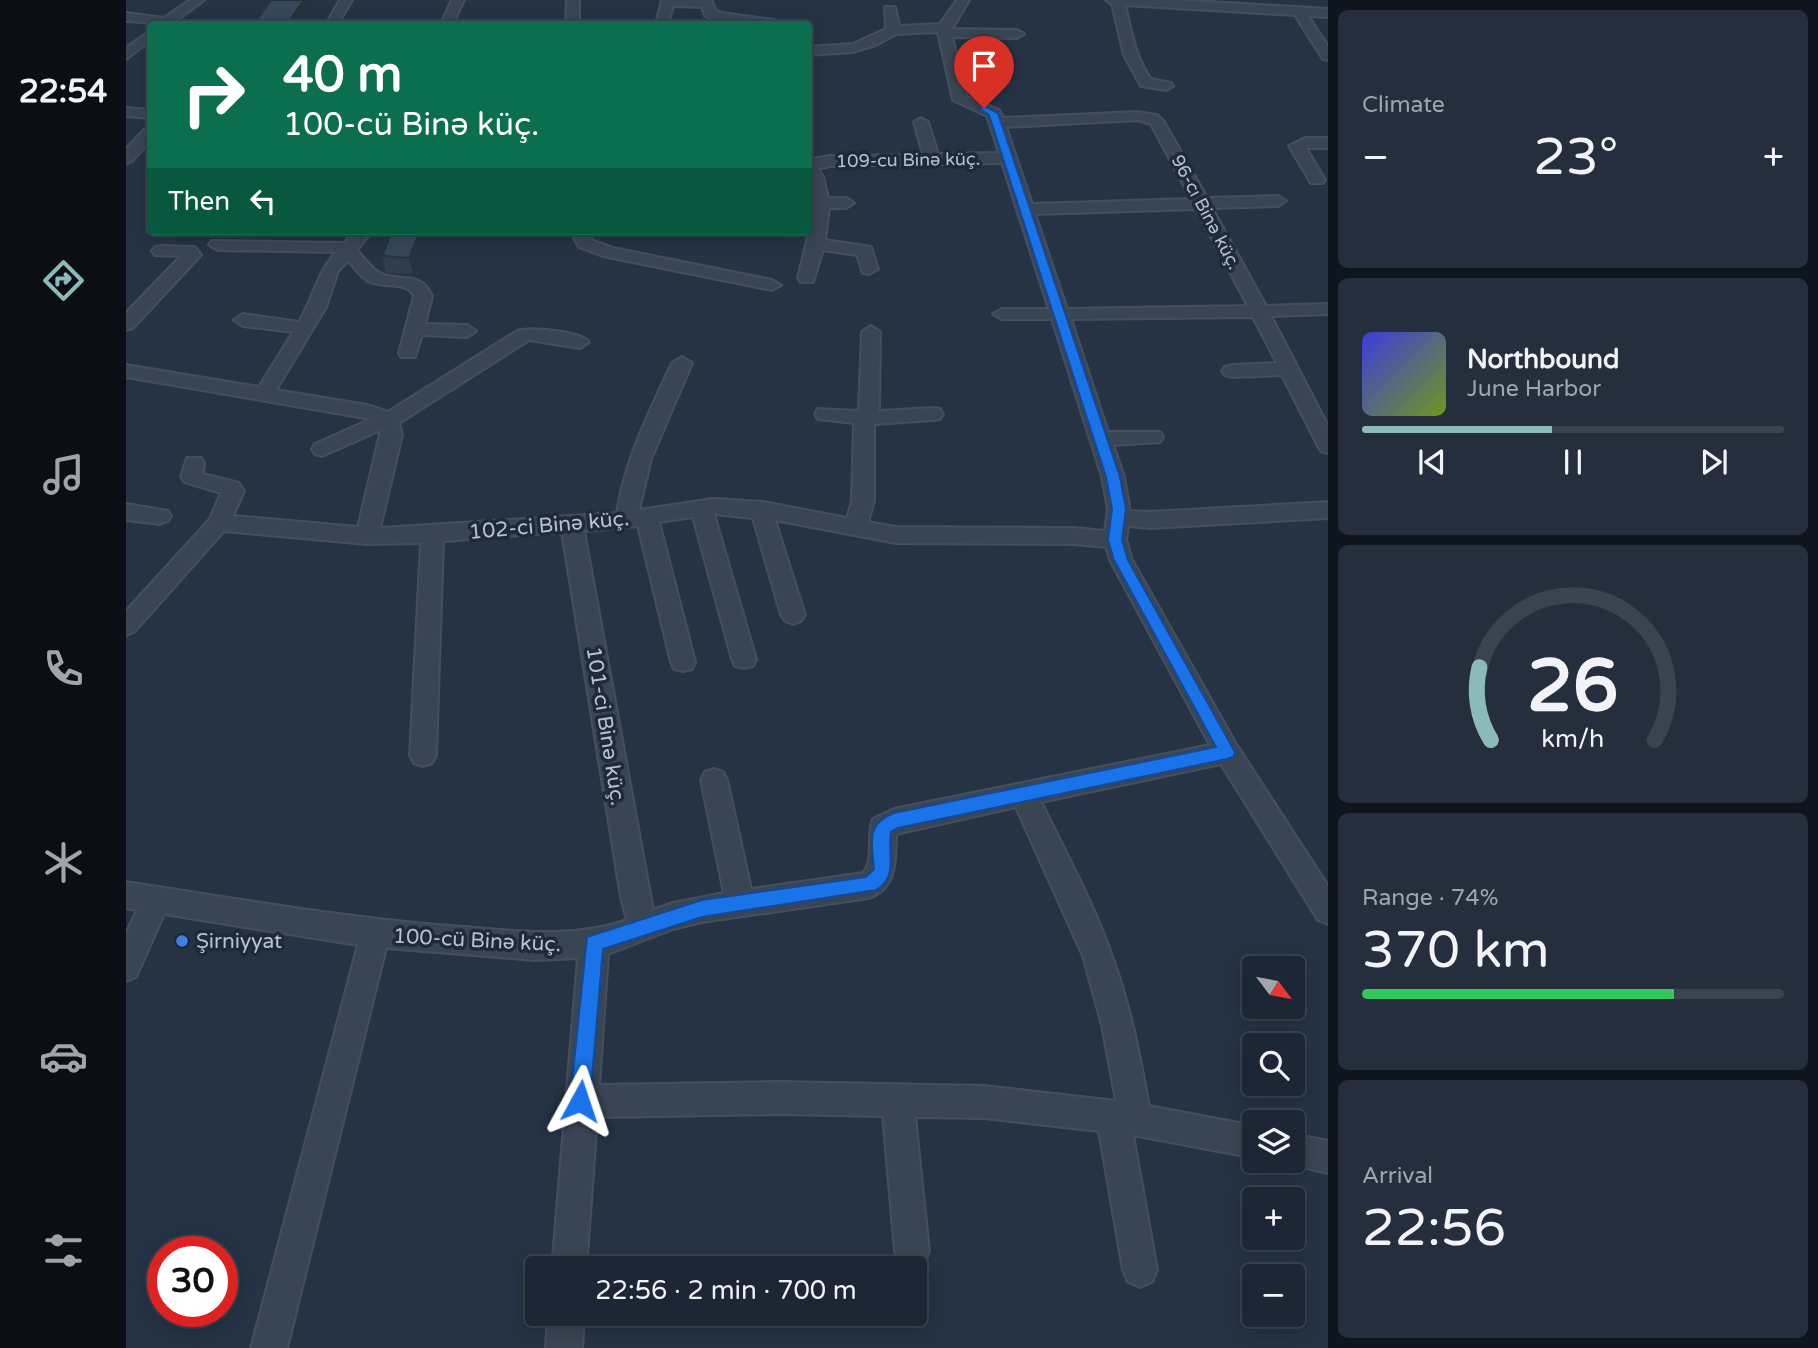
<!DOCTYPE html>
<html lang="en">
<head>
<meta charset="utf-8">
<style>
  :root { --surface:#1c2634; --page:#252e3c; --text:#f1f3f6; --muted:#a0a5ac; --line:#3a434f; --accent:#8bbbb9 }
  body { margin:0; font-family:"Varela Round",sans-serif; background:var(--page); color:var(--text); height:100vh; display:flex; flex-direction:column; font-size:26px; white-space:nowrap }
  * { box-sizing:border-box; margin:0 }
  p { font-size:23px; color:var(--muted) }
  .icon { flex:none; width:38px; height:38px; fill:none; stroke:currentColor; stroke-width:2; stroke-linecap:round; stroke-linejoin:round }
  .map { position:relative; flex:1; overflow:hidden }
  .side { display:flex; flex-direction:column; gap:10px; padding:10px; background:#0f151d; width:490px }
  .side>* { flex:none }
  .banner { position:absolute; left:21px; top:21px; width:665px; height:214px; border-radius:7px; box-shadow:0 4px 18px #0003,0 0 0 2px var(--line); background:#0b6e4f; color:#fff; overflow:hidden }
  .needle { width:46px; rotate:122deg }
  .fabs { position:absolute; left:1116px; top:956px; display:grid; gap:14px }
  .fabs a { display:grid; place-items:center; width:63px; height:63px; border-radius:7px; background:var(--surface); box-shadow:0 4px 18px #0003,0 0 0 2px var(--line); font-size:35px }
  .speed { position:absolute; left:21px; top:1236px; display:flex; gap:14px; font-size:35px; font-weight:700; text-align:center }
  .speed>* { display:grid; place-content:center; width:91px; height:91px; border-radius:50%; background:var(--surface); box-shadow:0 4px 18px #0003,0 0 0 2px var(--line); line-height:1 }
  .speed .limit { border:10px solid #d22; background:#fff; color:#111 }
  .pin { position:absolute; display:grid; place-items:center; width:60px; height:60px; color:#fff; margin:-72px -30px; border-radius:50% 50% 50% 0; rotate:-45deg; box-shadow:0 0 7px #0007 }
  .pin .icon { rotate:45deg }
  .me { position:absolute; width:77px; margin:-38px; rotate:5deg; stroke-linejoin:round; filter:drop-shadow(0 0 5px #0008) }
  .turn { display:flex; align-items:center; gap:24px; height:147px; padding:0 21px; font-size:32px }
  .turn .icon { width:91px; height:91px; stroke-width:2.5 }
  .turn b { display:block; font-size:49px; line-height:60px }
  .then { display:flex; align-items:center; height:66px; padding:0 21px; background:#0003; gap:14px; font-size:26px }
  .big { font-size:52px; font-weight:600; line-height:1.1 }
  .side .tile { flex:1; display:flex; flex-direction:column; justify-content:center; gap:10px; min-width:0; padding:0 24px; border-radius:10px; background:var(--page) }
  .side .dial { align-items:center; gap:0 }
  .dial svg { height:182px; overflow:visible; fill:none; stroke:var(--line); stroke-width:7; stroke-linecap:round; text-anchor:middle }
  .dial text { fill:var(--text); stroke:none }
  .song { display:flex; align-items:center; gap:21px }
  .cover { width:84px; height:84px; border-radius:10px; background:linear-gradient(135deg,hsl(240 70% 55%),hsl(80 70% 35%)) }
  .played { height:7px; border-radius:4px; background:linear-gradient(90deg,var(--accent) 45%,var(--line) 45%) }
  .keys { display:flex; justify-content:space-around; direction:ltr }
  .heat { display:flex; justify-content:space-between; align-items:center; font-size:38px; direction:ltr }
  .charge { height:10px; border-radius:5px; background:linear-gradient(90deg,#34c759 74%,var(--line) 0) }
  .trip { position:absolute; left:399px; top:1256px; width:402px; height:70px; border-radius:7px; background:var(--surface); box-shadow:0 4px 18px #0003,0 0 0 2px var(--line); font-weight:600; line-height:70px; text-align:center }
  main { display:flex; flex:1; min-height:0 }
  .tabs { display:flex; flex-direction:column; width:126px; justify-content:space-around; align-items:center; background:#0b0f15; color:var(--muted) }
  .tabs .icon { width:49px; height:49px }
  .tabs .active { color:var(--accent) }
  .tabs b { font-size:32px; color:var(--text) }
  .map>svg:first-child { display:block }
</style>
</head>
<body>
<main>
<nav class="tabs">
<b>22:54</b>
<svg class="icon active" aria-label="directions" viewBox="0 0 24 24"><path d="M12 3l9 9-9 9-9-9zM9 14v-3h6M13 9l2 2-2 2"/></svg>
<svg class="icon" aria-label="music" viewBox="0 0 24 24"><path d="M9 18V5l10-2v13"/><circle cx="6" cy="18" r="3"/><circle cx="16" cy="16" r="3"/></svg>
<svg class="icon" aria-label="phone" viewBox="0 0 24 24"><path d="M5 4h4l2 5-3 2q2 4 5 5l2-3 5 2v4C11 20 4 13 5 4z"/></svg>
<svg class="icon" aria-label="climate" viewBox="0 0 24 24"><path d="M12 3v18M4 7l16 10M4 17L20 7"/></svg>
<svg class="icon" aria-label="car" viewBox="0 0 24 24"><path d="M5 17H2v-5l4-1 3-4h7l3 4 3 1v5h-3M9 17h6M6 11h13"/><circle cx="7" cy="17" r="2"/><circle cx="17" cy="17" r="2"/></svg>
<svg class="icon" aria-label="filters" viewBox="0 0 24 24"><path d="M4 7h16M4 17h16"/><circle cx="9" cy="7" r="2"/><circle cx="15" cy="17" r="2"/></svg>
</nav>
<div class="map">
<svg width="1202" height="1348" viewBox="0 0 1202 1348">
  <rect width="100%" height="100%" fill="#253345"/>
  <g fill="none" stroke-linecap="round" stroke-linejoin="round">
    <!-- minor casing -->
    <g stroke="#444e5e" stroke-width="4">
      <path id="minor" d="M64 0H78L46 24 0 21V13L38 18Z
        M214 0H226L212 24H200Z
        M326 0H338L327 24H315Z
        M441 0H453V24H440Z
        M536 0H585L590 11 596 13 648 20 655 24C631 26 602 26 579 16L576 7 547 6 542 24H530Z
        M831 0H843L826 29 891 30 898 34 891 38 826 37 841 97 873 110 877 118 1011 112 1031 115 1038 122 1081 198 1152 196 1160 201 1152 206 1086 208 1140 306 1202 304V314L1145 316 1202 426V453L1195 451 1192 446 1156 375 1106 377 1099 375 1096 371 1099 367 1106 365 1151 363 1127 317 945 319 982 432H1034L1037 437 1034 442 987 445 998 477 1004 511 1025 512 1202 502V518L1025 528 1002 526 1000 540 1006 560 1110 744 1202 886V924L1192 920 1095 764 915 802C940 853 968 904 987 959 1004 1006 1014 1056 1023 1106L1129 1126V1158L1007 1135 1031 1270 1026 1282 1014 1287 1002 1282 997 1270 973 1131 858 1118 789 1117 803 1251 798 1263 786 1268 774 1263 769 1251 757 1116 656 1114 471 1117 460 1269H426L452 958 409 960 260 948 161 1348H125L232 945 38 914 10 977 0 981V934L11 910 0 908V882C112 899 224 919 338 927 392 931 448 939 501 920L495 897 436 532 317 541 310 755 306 763 297 766 288 763 284 755 295 543 241 544 98 531 8 632 0 635V611L84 519 95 493 59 482 55 477 61 458H75L78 463 77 474 113 483 118 491 107 516 232 527 255 430 196 456 189 454 186 449 189 444 245 419 0 377V365L133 387 167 332 117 326 108 320 117 314 173 322C188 297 190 275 210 252L92 250 83 245 86 241 218 243 229 231H246L231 250C238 258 246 270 256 274 276 282 295 271 306 296L299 324 341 325 350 331 341 337 296 335 289 357H275L273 353 288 296C281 280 256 289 242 281 234 276 228 267 222 261L212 271 200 307 150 390 241 405 262 412 391 331C406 327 454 331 463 342L454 348 403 340 273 423 276 435 254 528 491 513C499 459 524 411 546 363L556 357 566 363 525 459 513 510 587 499 637 502 721 518 726 501 728 423 692 419 689 414 692 409 733 411 736 332 745 326 754 332 753 411 807 408 814 409 817 414 814 419 807 420 748 424V501L742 522 770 527 948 528 979 531 982 509 976 477 926 319H876L867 314 876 309H923L876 163 704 166 692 169 697 177 702 198H720L728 203 720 208H703L699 240 745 247 752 269 743 274 737 273 731 255 697 250 687 282H675L672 278 686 220 682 160 703 156 797 155 788 122 795 118 802 122 812 154 873 153 861 116 827 100 812 32 770 34 750 45 727 52 682 55V47L727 44 760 29 759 7H769L773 26 814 24ZM1011 120 1025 124 1065 199 906 204 880 127ZM1070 209 1122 306 941 309 909 214ZM588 514 627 518 655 615 659 621 667 624 675 621 679 615 649 520 770 543 948 544 980 547 984 560 1084 745 768 809 747 819C740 835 749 860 737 873L625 889 601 780 597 772 588 769 579 772 575 780 598 893 547 903 527 910 458 531 512 526 545 662 548 669 557 671 566 669 569 662 533 522 567 517 606 659 609 666 618 668 627 666 630 659ZM890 807 957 956 976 1025 990 1101 858 1086 656 1082 473 1085 482 954 547 929 576 922 743 898C772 887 769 860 770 834Z
        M980 0H1050L1202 9V17L1182 16 1202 46V60L1197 59 1169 15 999 5C1005 30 1009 57 1025 79L1045 83 1047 86 1040 90 1015 86 998 55 986 4Z
        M24 31V41L0 59V48Z
        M0 108 24 110V118L0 116Z
        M24 127V141L6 161 0 163V149L19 129Z
        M1179 138H1202V148H1180L1199 180 1197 183H1185L1163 146Z
        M451 231H467L465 240 487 248 646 280 655 285 646 290 477 256 453 247 448 238Z
        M35 246 69 247 75 255 7 328 0 330V313L55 256 29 255 26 251 29 247Z
        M0 504 42 511 45 516 42 521 34 524 0 520Z
        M1167 1134 1202 1141V1173L1155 1162 1167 1160Z
        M422 1314H458L456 1348H420Z"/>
    </g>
    <!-- minor -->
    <use href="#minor" fill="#3a4554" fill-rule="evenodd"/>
  </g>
  <!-- wall -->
  <path fill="#2f3d4e" d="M266 231H303L287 274 260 273 256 256Z"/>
  <!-- shaded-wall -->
  <path fill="#263240" d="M178 0H188L172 24H161Z
    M294 231H303L287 274 283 258Z"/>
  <!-- building -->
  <path fill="#37475b" stroke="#263240" stroke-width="2" d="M145 0H178L161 24H128Z
    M266 231H294L283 258 256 256Z"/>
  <!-- route -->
  <path fill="#1a73e8" stroke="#114b97" stroke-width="2" d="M858 106 872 113 994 477 1000 509 996 540 1002 560 1109 752 1107 757 1101 759 772 828 765 832C761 854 773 876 750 890L576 917 477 949 464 1101 461 1108 454 1111 447 1108 444 1101 461 937 576 900 740 877 748 869C746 843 739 824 768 813L1090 747 988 560 982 540 986 509 980 477 863 115 853 108Z"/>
  <!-- markers -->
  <circle fill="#3f7fe0" stroke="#1e2a3a" stroke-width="2.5" cx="56" cy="941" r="7"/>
  <g text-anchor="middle" stroke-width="7" stroke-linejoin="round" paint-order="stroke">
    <!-- far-street labels -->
    <g font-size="18" fill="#b8c0ce" stroke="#1e2a3a">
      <text transform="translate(782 160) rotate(-1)" y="6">109-cu Binə küç.</text>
      <text transform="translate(1080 212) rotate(62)" y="6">96-cı Binə küç.</text>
    </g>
    <!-- street labels -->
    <g font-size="21" fill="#b8c0ce" stroke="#1e2a3a">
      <text transform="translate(423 525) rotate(-5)" y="7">102-ci Binə küç.</text>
      <text transform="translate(480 726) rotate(81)" y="7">101-ci Binə küç.</text>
      <text transform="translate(351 940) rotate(3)" y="7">100-cü Binə küç.</text>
    </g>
    <!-- poi labels -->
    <g font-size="21" fill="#b8c0ce" stroke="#1e2a3a" text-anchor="start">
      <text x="70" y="948">Şirniyyat</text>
    </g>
  </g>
</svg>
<div class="fabs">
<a><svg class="needle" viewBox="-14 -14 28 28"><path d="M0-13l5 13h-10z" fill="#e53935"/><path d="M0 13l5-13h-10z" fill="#a0a5ac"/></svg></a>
<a><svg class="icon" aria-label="search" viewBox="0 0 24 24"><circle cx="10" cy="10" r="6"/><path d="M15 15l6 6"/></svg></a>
<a><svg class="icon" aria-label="layers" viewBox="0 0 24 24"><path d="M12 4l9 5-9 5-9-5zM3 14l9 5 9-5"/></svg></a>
<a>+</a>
<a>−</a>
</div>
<div class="speed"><div class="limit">30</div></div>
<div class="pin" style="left:858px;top:108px;background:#d93025"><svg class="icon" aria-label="arrive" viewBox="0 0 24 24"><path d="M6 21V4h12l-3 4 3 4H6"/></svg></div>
<svg class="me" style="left:454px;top:1101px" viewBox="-20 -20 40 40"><path d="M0-17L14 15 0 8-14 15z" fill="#1a73e8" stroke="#fff" stroke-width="4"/></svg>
<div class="trip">22:56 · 2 min · 700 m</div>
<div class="banner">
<div class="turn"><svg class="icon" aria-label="right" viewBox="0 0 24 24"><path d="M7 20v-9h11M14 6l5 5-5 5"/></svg><div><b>40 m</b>100-cü Binə küç.</div></div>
<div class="then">Then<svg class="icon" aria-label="left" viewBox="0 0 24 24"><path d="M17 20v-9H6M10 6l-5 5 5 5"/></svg></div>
</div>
</div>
<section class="side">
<div class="tile"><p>Climate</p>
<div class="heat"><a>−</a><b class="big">23°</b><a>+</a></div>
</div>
<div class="tile">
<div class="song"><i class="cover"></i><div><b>Northbound</b><p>June Harbor</p></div></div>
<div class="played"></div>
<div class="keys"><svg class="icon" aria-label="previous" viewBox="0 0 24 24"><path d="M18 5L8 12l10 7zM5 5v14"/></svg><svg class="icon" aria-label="pause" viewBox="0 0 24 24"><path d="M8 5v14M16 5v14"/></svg><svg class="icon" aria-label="next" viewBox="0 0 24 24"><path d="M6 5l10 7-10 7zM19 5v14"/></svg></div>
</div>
<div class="tile dial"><svg viewBox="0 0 100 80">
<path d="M14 69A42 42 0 1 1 86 69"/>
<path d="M14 69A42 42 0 0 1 9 37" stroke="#8bbbb9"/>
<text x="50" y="56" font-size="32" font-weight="700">26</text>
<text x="50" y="72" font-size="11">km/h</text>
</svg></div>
<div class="tile"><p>Range · 74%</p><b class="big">370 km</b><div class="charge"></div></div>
<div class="tile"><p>Arrival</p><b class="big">22:56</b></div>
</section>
</main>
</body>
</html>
